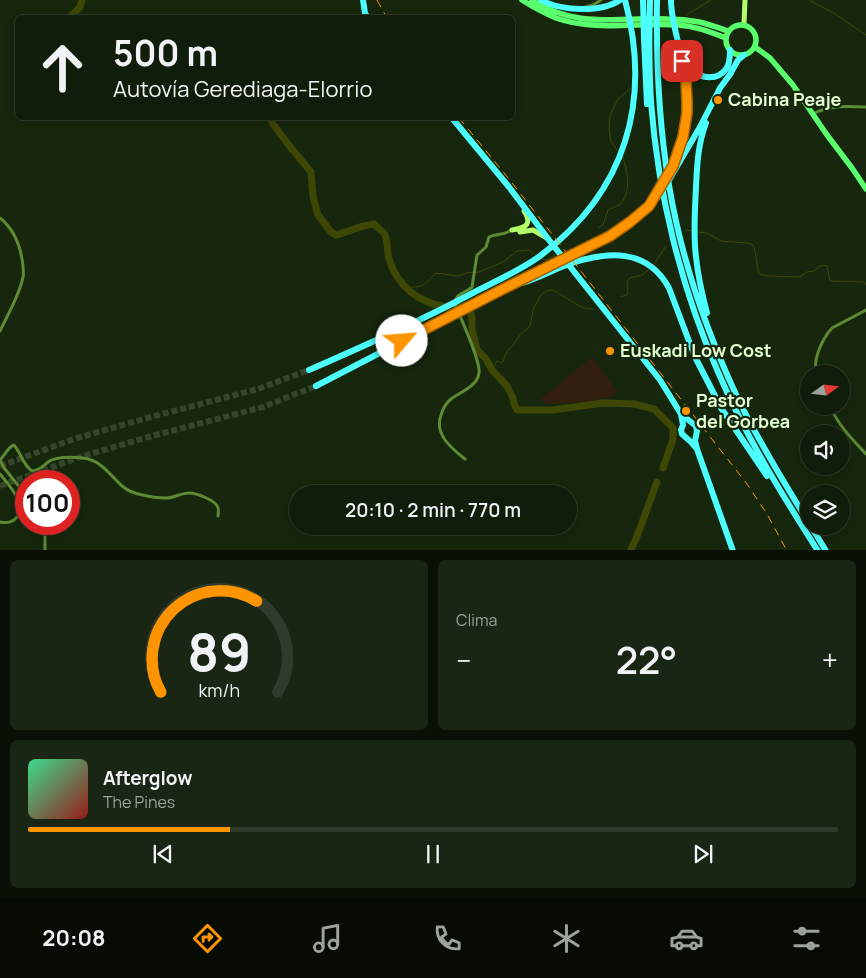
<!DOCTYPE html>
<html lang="es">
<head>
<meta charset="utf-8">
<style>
  :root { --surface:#101d0a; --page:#192613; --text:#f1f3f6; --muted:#9ca29c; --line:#303b2b; --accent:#fd9400 }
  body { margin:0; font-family:Manrope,sans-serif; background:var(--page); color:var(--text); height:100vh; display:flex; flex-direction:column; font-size:19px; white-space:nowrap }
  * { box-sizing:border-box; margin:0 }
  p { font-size:16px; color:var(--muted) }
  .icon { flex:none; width:28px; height:28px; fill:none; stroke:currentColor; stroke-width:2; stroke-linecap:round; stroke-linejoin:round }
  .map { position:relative; height:550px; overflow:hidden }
  .side { display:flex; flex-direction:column; gap:10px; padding:10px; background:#091006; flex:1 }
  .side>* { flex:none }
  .guide { position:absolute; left:15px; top:15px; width:500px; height:105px; border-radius:8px; box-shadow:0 2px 12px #0003,0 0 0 1px var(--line); background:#101d0a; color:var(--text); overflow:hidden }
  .needle { width:32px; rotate:75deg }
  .fabs { position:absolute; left:800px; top:365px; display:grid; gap:10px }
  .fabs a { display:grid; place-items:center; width:50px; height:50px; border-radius:50%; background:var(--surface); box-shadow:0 2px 12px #0003,0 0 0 1px var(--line); font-size:25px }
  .speed { position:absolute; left:15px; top:470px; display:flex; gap:10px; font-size:25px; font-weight:700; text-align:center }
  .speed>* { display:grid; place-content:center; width:65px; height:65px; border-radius:50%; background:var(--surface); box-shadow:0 2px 12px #0003,0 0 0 1px var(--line); line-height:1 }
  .speed .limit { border:8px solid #d22; background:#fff; color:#111 }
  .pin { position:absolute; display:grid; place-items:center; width:42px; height:42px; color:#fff; margin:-21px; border-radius:10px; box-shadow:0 2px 8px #0006 }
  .me { position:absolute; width:55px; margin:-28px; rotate:63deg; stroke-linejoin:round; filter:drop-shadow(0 0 4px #0008) }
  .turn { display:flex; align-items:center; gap:18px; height:105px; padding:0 15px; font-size:22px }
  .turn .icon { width:65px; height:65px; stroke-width:2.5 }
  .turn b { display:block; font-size:35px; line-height:42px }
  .big { font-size:38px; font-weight:600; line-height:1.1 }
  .side .widget { flex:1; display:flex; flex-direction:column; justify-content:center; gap:8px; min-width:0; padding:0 18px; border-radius:8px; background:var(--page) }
  .side .dial { align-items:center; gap:0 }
  .dial svg { height:130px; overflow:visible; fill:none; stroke:var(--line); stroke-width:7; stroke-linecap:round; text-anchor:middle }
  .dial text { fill:var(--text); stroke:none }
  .song { display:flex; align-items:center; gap:15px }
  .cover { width:60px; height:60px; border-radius:8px; background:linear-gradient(135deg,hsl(150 70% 55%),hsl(0 70% 35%)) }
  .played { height:5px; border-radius:2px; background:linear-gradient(90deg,var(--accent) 25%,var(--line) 25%) }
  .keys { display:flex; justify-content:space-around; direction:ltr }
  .heat { display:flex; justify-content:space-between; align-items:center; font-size:28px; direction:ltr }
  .side .tiles { flex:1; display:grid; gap:10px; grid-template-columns:1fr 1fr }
  .widget:last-child { grid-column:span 2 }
  .trip { position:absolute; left:289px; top:485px; width:288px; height:50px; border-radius:25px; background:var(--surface); box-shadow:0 2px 12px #0003,0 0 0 1px var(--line); font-weight:600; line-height:50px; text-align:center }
  .tab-bar { display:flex; height:80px; justify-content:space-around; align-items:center; background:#060c04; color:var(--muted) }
  .tab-bar .icon { width:35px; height:35px }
  .tab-bar .current { color:var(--accent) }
  .tab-bar b { font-size:22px; color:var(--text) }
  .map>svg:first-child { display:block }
</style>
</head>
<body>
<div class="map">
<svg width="866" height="551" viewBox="0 0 866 551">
  <rect width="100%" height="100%" fill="#16270d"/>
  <!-- green -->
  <path fill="#311e0f" d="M592 357 617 390 612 396 588 402 548 404 540 399Z"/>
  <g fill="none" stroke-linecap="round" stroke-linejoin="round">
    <!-- stream -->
    <path stroke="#3f4705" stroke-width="1" d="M809 0 832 12 866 35
      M686 15 711 0
      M663 62 667 58 675 41
      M618 151 611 142 609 129 610 115 618 99 631 88
      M598 228 603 225 608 210C611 208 616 207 619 205 632 194 628 170 622 156
      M686 230 691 231
      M697 232 707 233 721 241 748 243 753 245C757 254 756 265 759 274L769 276 800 277 807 272 814 271 820 266 823 265 827 266 830 281 864 282 866 285
      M540 258 546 260 555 255
      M654 264 666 246
      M404 287C425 288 422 286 436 273L458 276 466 273 479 272 503 262 517 251 529 250 537 256
      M621 297 628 294 627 282 630 278 642 275 649 269
      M492 370 497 361 502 363 504 359 507 351 512 347 519 336 530 326 533 310 541 295 546 291 550 290 555 291 576 304 584 308 593 309"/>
    <!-- river -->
    <path stroke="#3f4705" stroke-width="7" d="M69 18 80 7 82 0
      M270 118 273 124 291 148 311 172 313 197 318 215 331 232 336 235C350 231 359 226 374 224 377 227 383 231 385 235 388 242 387 252 389 259 397 285 418 303 446 307 454 308 461 306 469 307L472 318V329L477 350 486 359 492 370 507 386 513 398 514 404 517 410H553L603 403 634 404 654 409 673 428V439L663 468
      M630 551 636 539 657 482"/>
    <!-- highway-tunnel -->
    <path stroke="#35472b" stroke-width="6" stroke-dasharray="6 3" stroke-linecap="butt" d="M0 466 77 438 147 418 258 389 309 370
      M0 486 83 456 152 436 263 407 316 386"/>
    <!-- street -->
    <path stroke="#5d8a33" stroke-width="3" d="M586 7 593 5 601 0
      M813 114C829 105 848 106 866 107
      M0 218C15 230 21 247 23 266 23 270 24 274 23 277 20 294 7 316 0 331
      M816 374C813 359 822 339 832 328L866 310
      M830 406C838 425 852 439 866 454
      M465 459C451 448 434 434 441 415 443 408 446 403 451 399 460 392 477 387 479 373 481 361 460 317 455 304 454 294 466 293 472 287L477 255 486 247 489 237C497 233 502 236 512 230
      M0 460C5 455 8 447 14 445 21 453 23 465 32 471 40 470 43 466 48 462 57 456 73 457 83 458 101 460 110 475 122 486 128 491 136 494 143 495 150 497 159 498 166 498 174 498 181 493 189 493 196 493 216 500 218 508 219 509 218 515 218 516
      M0 460 4 468 26 495
      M0 474C8 484 30 507 15 519 11 523 5 523 0 522
      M43 524 45 534V551"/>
    <!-- secondary -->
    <path stroke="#b3ff69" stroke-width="5" d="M744 24 745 0
      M512 230C525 228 533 225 524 211
      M520 232 533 230 547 238"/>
    <!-- primary -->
    <path stroke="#59ff6c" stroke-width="5.5" d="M522 0C533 7 544 13 556 18 595 32 638 22 678 25 695 26 710 32 726 38
      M532 0C575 29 620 17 668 19 678 19 689 20 699 22 709 24 719 28 728 31
      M726 40a15 15 0 1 1 30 0a15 15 0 1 1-30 0Z
      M755 47 770 58 793 85 827 135 852 168 866 189"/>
    <!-- highway -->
    <path stroke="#4dfeff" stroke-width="6" d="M363 0 365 13 368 18
      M541 0C560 11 601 13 620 0
      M643 0 644 39 647 104
      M650 0C649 34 649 68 651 102 658 194 681 288 718 372 745 435 781 493 818 551
      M657 0C656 62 659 124 669 185 681 258 708 335 739 401 760 443 784 483 809 523
      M682 43C685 52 688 62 693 69 701 80 718 80 726 69 730 64 730 56 730 50
      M729 76 738 60 744 55
      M452 118 509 187 549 240 660 380 681 414 683 425 681 430 682 434 691 442 697 449
      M706 123C698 144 697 165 696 187 695 210 693 234 696 257 698 276 702 294 707 313
      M671 171C691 132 689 91 680 50 676 33 671 17 671 0
      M522 283C538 278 553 270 569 264 608 251 647 248 669 288L695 357 710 386 721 408 767 476
      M309 370C362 347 416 323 467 296 491 283 518 272 540 256 626 192 652 101 625 0
      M316 386 503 289 610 235 630 222 659 196 666 185 700 127 720 88 731 73
      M682 415 696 426 697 431 695 441 697 449 733 551
      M811 526 826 551"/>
    <!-- rail -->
    <path stroke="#fd9400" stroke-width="1" stroke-dasharray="8 6" stroke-linecap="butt" d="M377 0 387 18
      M459 118 509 179 747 484 767 514 787 551"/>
  </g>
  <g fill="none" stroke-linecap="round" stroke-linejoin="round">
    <!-- route casing -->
    <g stroke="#a46000" stroke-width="12">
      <path id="route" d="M402 341 503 289 610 236 630 222 649 206 673 166 683 137 687 113V101L686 82 682 61"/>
    </g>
    <!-- route -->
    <use href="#route" stroke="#fd9400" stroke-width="9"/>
  </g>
  <!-- markers -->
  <g fill="#fd9400" stroke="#16270d" stroke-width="2">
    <circle cx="718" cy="100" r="5"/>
    <circle cx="610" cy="351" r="5"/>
    <circle cx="686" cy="411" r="5"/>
  </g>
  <g text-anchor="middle" stroke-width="4.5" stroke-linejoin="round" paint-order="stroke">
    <!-- poi labels -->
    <g font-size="18" font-weight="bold" fill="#e4ffd2" stroke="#16270d" text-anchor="start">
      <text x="728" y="106">Cabina Peaje</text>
      <text x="620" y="357">Euskadi Low Cost</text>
      <text x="696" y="407">Pastor<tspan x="696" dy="21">del Gorbea</tspan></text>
    </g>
  </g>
</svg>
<div class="fabs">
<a><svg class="needle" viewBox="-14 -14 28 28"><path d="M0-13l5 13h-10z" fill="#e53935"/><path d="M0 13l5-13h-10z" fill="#9ca29c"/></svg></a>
<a><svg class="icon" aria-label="sound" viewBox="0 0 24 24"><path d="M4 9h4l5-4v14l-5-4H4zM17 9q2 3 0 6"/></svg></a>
<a><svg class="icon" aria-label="layers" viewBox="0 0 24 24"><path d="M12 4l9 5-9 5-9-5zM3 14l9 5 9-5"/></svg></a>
</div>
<div class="speed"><div class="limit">100</div></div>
<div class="pin" style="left:682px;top:61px;background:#d93025"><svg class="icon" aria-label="arrive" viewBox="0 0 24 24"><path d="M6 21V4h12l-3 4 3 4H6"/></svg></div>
<svg class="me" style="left:402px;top:341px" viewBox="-20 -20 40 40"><circle r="19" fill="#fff"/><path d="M0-13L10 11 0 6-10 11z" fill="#fd9400"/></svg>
<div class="trip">20:10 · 2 min · 770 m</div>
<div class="guide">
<div class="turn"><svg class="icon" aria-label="ahead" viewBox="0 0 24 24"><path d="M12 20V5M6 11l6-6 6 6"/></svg><div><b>500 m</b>Autovía Gerediaga-Elorrio</div></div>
</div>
</div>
<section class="side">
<div class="tiles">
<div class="widget dial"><svg viewBox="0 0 100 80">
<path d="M14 69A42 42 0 1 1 86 69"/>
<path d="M14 69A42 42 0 0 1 73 13" stroke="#fd9400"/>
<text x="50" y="56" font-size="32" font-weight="700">89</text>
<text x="50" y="72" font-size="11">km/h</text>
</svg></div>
<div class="widget"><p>Clima</p>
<div class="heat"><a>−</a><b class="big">22°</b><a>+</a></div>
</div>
<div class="widget">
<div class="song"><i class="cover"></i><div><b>Afterglow</b><p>The Pines</p></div></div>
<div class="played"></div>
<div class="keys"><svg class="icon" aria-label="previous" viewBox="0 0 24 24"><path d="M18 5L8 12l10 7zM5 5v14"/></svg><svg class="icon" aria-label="pause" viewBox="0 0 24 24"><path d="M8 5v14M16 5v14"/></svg><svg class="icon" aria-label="next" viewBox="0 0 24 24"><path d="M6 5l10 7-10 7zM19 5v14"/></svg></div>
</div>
</div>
</section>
<nav class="tab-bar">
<b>20:08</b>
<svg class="icon current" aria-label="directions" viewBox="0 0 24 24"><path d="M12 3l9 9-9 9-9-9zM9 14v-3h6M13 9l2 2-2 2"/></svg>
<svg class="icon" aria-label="music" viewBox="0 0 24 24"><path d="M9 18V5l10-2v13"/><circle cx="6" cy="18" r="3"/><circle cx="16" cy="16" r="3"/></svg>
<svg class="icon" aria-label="phone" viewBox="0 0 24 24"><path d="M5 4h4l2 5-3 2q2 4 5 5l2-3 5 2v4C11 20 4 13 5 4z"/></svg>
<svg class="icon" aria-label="climate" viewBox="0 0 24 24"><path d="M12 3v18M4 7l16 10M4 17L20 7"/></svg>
<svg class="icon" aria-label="car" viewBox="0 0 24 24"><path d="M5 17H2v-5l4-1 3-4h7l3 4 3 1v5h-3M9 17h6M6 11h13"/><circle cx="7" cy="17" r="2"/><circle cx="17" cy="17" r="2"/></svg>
<svg class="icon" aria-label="filters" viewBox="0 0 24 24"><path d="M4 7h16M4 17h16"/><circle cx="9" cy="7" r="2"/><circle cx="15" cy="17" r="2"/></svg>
</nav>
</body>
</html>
